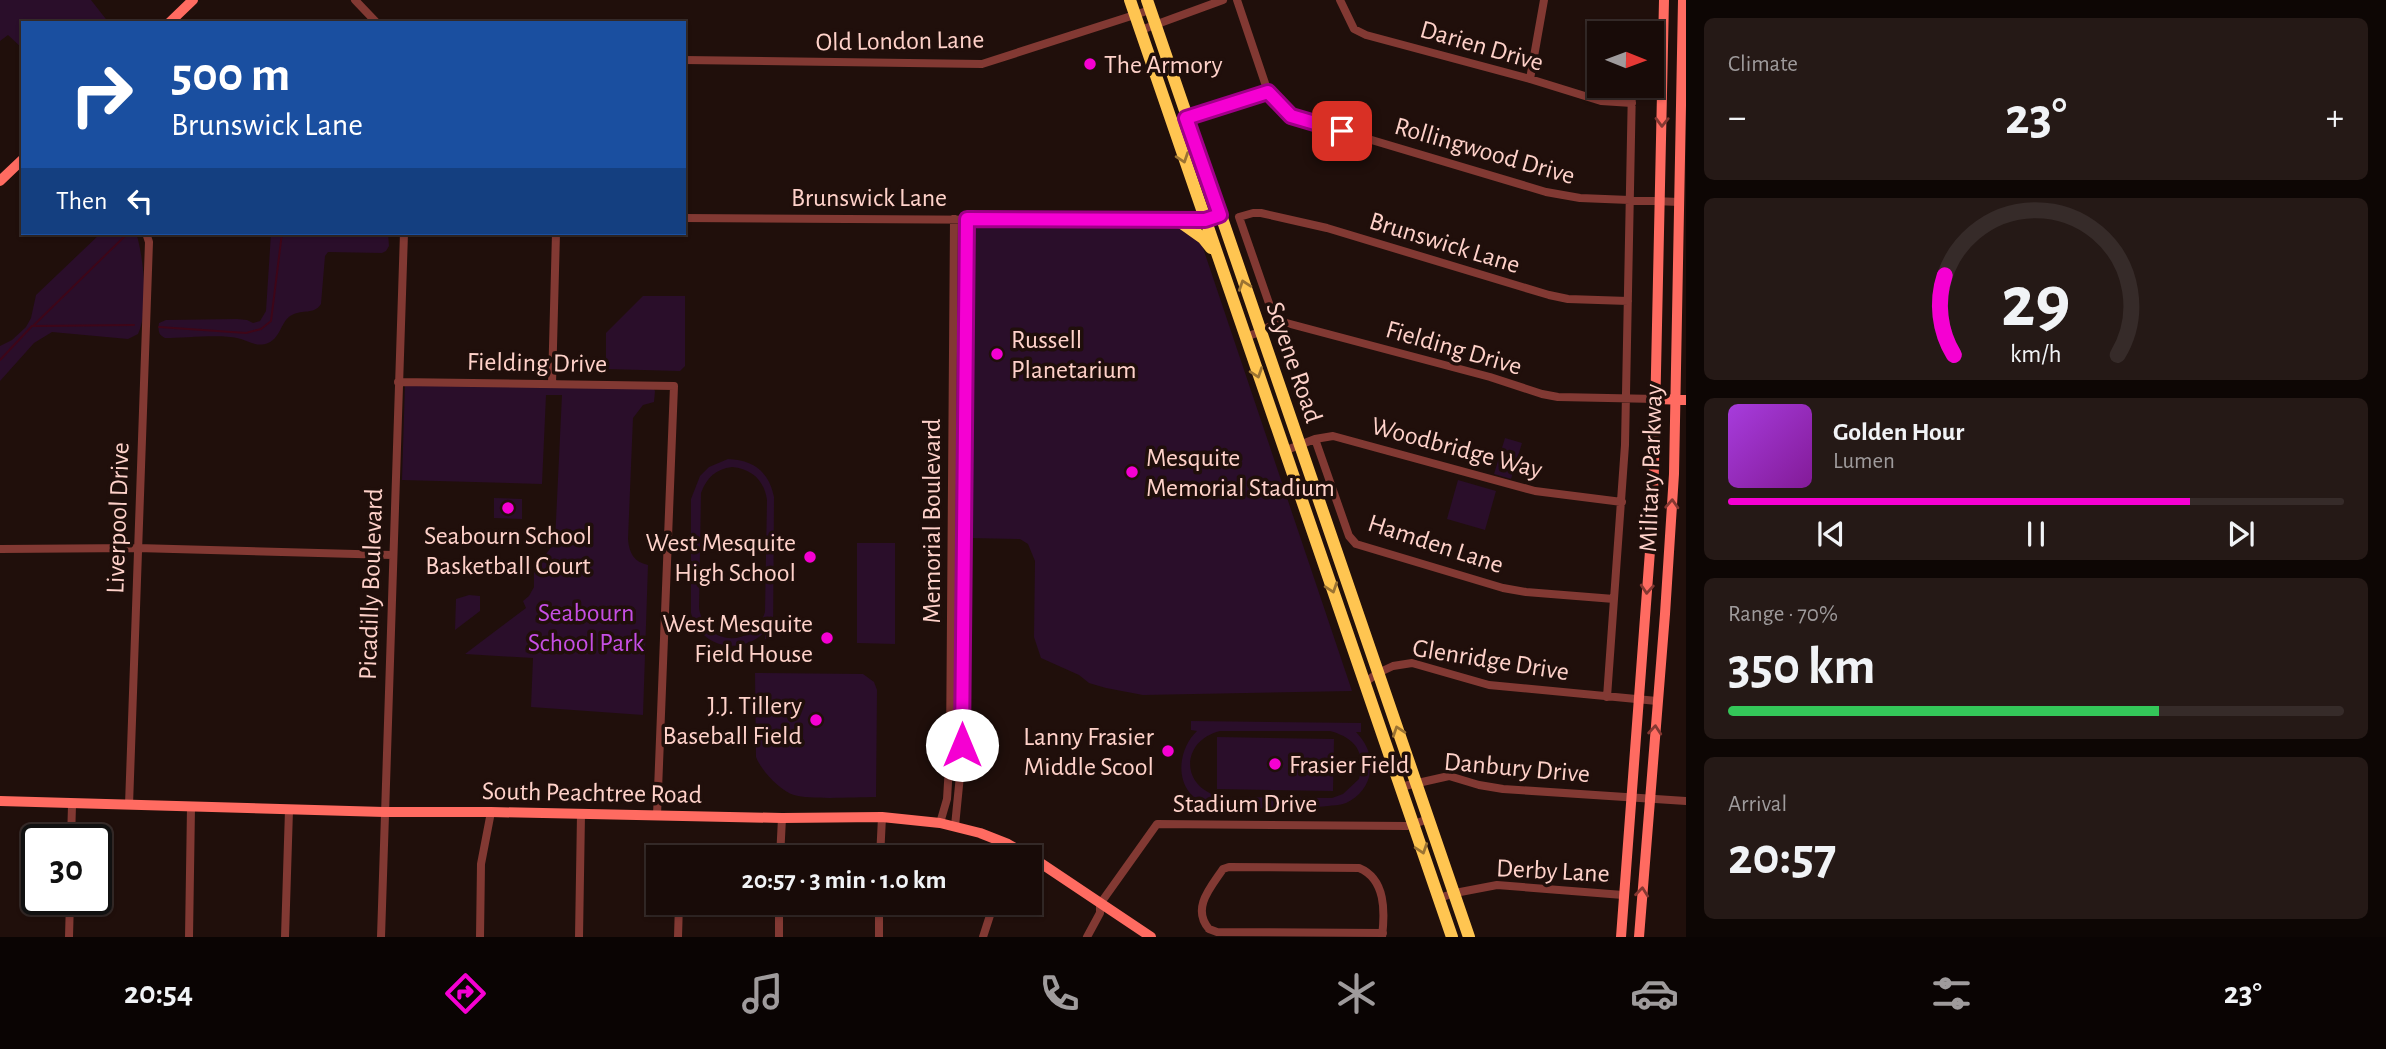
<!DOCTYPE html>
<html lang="en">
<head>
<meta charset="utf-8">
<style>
  :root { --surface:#180b08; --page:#251916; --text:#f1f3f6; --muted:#9f9b9c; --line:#362b29; --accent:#f500d2 }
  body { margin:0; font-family:"Alegreya Sans",sans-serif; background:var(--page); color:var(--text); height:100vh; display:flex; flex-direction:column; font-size:26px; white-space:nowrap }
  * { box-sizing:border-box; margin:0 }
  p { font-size:23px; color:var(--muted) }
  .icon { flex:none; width:38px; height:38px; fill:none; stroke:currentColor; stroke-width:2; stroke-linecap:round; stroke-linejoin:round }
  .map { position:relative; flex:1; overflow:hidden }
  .sheet { display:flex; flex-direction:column; gap:18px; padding:18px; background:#0d0604; width:700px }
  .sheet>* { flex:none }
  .guide { position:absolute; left:21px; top:21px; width:665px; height:214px; border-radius:0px; box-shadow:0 2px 5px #0004,0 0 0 2px var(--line); background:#1a4fa0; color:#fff; overflow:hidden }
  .needle { width:46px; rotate:91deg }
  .tools { position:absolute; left:1587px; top:21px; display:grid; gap:14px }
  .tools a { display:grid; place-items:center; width:77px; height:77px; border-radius:0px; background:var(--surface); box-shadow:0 2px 5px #0004,0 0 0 2px var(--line); font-size:35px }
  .speed { position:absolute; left:21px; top:824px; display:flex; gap:14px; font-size:35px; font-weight:700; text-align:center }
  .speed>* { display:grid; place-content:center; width:91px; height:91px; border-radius:50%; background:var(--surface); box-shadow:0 2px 5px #0004,0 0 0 2px var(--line); line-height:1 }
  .speed .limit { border:4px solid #111; border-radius:10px; background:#fff; color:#111 }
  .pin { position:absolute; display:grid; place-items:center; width:60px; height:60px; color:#fff; margin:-30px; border-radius:14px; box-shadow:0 4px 10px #0006 }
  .me { position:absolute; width:77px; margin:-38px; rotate:0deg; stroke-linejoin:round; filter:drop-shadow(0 0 5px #0008) }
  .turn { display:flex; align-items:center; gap:24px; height:147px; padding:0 35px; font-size:32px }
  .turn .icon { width:91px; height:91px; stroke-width:2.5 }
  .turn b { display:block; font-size:49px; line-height:60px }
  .then { display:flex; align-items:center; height:66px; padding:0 35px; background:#0003; gap:14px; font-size:26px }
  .big { font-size:52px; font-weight:700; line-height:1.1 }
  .sheet .tile { flex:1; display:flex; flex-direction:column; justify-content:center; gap:10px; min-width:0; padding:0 24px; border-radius:10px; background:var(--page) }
  .sheet .dial { align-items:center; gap:0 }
  .dial svg { height:182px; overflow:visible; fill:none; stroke:var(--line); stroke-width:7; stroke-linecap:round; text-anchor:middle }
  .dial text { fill:var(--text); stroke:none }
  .song { display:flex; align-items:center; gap:21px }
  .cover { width:84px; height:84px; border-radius:10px; background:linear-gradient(135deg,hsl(280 70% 55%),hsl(290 70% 35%)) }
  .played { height:7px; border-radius:4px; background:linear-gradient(90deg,var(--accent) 75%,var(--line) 75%) }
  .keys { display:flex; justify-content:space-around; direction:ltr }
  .heat { display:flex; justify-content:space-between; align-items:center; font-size:38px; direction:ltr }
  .charge { height:10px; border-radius:5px; background:linear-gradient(90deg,#34c759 70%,var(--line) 0) }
  .trip { position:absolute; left:646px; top:845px; width:396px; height:70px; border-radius:0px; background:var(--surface); box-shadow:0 2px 5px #0004,0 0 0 2px var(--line); font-weight:700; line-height:70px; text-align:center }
  .menu { display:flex; height:112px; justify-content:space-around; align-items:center; background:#0a0403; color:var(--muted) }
  .menu .icon { width:49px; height:49px }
  .menu .active { color:var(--accent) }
  .menu b { font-size:32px; color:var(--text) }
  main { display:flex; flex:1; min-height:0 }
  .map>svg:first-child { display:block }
</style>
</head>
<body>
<main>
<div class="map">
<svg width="1686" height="937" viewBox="0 0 1686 937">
  <rect width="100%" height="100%" fill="#200f0b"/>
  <!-- green -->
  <path fill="#2a0e2a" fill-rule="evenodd" d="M0 0H91L109 23H23V49L8 35 0 41Z
    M975 226 1183 229 1201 242 1352 691 1143 695 1106 688 1089 683 1079 675 1041 658 1034 637 1035 561 1028 544 1020 539 968 538Z
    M101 233H136C144 256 149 312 138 334L128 339 52 332 34 343 0 381V346L12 340 26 327 31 318 36 295Z
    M271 233H388L389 246 386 251 382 253 328 252 325 256 321 304C314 315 303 309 292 315 281 320 281 338 268 343 257 348 247 340 237 338 221 334 183 338 165 338 158 335 158 330 159 323L166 320 237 319 247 320 253 323 260 321 266 311Z
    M643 296H685V366L680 371 606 369V333Z
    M405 383 653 388 655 391 654 402 643 405 633 418 628 539C629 553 634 562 648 565L643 715 531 707 533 658 465 654 526 608 523 601 529 596 534 587V570L555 542 562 395H546L542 484 402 480Z
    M1505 438 1522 443 1511 479 1494 474Z
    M728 459C754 460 769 472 774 497L773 639H765V632C739 656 701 648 691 613V499L700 476 709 467ZM732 467C752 469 764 480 767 500L765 612C754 648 705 647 699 608L701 493C707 477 716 469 732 467Z
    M1458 480 1496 491 1485 530 1447 519Z
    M494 498 522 499V519L494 518Z
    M857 543H895V644L857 643Z
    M469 595 480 596V611L455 630 456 599Z
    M755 673 863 674 874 682 877 690 876 797C855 797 812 800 794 795 780 791 761 770 756 757Z
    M1191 721 1361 723V732H1356C1367 744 1372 755 1370 771 1369 785 1359 797 1346 803 1333 809 1223 810 1208 805 1174 794 1175 752 1197 731L1191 730ZM1220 731H1330C1356 738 1366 753 1359 779L1343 794 1332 798 1221 797C1180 788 1180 741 1220 731Z
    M1217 737 1334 739 1333 791 1217 789Z"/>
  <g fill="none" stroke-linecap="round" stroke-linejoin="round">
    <!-- stream -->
    <path stroke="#3e0618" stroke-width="2" d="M34 325 128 233
      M159 327 246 333 261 329 271 321 282 233
      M0 360 32 326 134 325"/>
    <!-- street -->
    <path stroke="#823933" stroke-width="8" d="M355 0 377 23
      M1237 0 1268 92 1291 116 1546 192 1580 198 1679 202
      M1340 0 1354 29 1366 35 1530 79 1601 101 1632 103
      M1141 30 1223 0
      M1633 33 1634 23
      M684 60 982 64 1150 10
      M1530 79 1544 0
      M1171 123 1268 92
      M684 218 1179 221 1205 220 1220 215
      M1279 321 1271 309 1239 217 1253 213H1261L1327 228 1549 295 1568 299 1628 301
      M1245 337 1260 332 1279 321 1490 377 1542 394 1558 397 1657 399
      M398 382 674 386 657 815
      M552 384 556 233
      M1315 439 1349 536 1356 544 1503 588 1526 592 1614 599
      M1284 451 1315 439 1333 436 1535 491 1622 502
      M0 549 137 548 392 555
      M1364 683 1378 673 1393 666 1412 663 1489 685 1657 701
      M1607 697 1625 445 1632 86
      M1400 787 1449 776 1479 785 1503 789 1686 801
      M129 805 149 242 146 233
      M940 823 947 799 950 750 954 219
      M955 826 963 745 967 219
      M71 840 72 805
      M675 850 677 858
      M780 858 782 818
      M880 858 882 817
      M1439 898 1455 893 1497 885 1623 895
      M1209 929C1191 908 1211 887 1223 869L1229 867 1359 868C1386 879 1385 912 1382 937
      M1209 929 1217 932 1383 933
      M69 937 70 900
      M189 937 191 807
      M285 937 289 810
      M381 937 404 233
      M480 937 481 864 491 812
      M579 937 581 814
      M678 937 679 903
      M779 937V903
      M879 937V903
      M983 937 994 903
      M1087 937 1100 913V904L1157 824 1407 826 1429 819"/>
    <!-- secondary -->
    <path stroke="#ff6b61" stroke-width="10" d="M169 23 193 0
      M0 181 23 159
      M1657 399 1686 400
      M0 801 384 812H491L782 818 882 817 940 823 980 833 1008 844 1039 862 1151 937
      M1621 937 1653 511 1664 0
      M1639 937 1665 614 1674 474 1683 0"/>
    <!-- primary -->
    <path stroke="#ffc551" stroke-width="12" d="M1130 0 1452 937
      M1147 0 1469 937
      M1179 221 1203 238 1211 248"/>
  </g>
  <!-- one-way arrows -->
  <defs><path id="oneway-chevron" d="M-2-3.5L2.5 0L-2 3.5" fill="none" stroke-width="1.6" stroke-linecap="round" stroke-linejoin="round" transform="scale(1.75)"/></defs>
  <g stroke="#843832">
    <use href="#oneway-chevron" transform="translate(1662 122) rotate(91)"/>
    <use href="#oneway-chevron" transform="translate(1672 504) rotate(-87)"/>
    <use href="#oneway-chevron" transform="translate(1647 589) rotate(94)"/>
    <use href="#oneway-chevron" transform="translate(1655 730) rotate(-85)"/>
    <use href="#oneway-chevron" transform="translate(1642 892) rotate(-84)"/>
  </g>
  <g stroke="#9b7332">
    <use href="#oneway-chevron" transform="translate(1183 158) rotate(71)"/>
    <use href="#oneway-chevron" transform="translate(1244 285) rotate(-109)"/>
    <use href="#oneway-chevron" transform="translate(1257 373) rotate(71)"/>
    <use href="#oneway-chevron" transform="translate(1332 588) rotate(71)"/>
    <use href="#oneway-chevron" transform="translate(1398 731) rotate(-109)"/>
    <use href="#oneway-chevron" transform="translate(1422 849) rotate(71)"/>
  </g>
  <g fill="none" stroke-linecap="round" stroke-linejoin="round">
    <!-- route casing -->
    <g stroke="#9f0088" stroke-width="18">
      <path id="route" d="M962 745 967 219 1205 220 1220 215 1186 118 1268 92 1291 116 1342 131"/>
    </g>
    <!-- route -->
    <use href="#route" stroke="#f500d2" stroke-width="12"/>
  </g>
  <!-- markers -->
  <g fill="#f500d2" stroke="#200f0b" stroke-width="2.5">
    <circle cx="1090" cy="64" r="7"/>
    <circle cx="997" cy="354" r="7"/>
    <circle cx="1132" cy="472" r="7"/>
    <circle cx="508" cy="508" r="7"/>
    <circle cx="810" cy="557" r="7"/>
    <circle cx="827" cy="638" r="7"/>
    <circle cx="816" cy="720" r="7"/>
    <circle cx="1168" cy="751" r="7"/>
    <circle cx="1275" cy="764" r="7"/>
  </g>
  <g text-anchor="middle" stroke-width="7" stroke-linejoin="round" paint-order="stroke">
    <!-- street labels -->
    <g font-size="26" fill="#ffd2ca" stroke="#200f0b">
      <text transform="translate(900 40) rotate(-1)" y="9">Old London Lane</text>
      <text transform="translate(1482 45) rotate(16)" y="9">Darien Drive</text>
      <text transform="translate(1485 150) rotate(16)" y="9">Rollingwood Drive</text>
      <text x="869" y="206">Brunswick Lane</text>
      <text transform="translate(1445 242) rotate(17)" y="9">Brunswick Lane</text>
      <text transform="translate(1454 347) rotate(16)" y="9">Fielding Drive</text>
      <text transform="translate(537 362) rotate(1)" y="9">Fielding Drive</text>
      <text transform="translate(1295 362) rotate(71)" y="9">Scyene Road</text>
      <text transform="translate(1457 447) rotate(15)" y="9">Woodbridge Way</text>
      <text transform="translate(1650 468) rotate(-88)" y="9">Military Parkway</text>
      <text transform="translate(117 518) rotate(-88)" y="9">Liverpool Drive</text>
      <text transform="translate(931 521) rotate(-90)" y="9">Memorial Boulevard</text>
      <text transform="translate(1436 543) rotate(18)" y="9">Hamden Lane</text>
      <text transform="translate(370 584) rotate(-88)" y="9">Picadilly Boulevard</text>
      <text transform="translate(1491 659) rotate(9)" y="9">Glenridge Drive</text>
      <text transform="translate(1517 767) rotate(5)" y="9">Danbury Drive</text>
      <text transform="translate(592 792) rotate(1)" y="9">South Peachtree Road</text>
      <text x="1245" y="812">Stadium Drive</text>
      <text transform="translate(1553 870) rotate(3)" y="9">Derby Lane</text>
    </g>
    <!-- poi labels -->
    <g font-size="26" fill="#ffd2ca" stroke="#200f0b" text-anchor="start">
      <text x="1104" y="73">The Armory</text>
      <text x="1011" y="348">Russell<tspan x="1011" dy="30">Planetarium</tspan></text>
      <text x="1146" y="466">Mesquite<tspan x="1146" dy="30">Memorial Stadium</tspan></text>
      <text x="508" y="544" text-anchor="middle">Seabourn School<tspan x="508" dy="30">Basketball Court</tspan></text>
      <text x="796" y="551" text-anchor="end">West Mesquite<tspan x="796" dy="30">High School</tspan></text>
      <text x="813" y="632" text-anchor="end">West Mesquite<tspan x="813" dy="30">Field House</tspan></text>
      <text x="802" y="714" text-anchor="end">J.J. Tillery<tspan x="802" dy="30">Baseball Field</tspan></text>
      <text x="1154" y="745" text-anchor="end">Lanny Frasier<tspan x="1154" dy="30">Middle Scool</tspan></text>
      <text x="1289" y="773">Frasier Field</text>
    </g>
    <!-- park labels -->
    <g font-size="26" fill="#c64fe5" stroke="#200f0b">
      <text x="586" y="621">Seabourn<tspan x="586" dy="30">School Park</tspan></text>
    </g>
  </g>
</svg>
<div class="tools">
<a><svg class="needle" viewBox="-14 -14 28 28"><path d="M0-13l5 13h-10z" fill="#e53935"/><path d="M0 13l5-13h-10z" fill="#9f9b9c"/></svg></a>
</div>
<div class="speed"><div class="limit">30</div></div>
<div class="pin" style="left:1342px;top:131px;background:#d93025"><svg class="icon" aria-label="arrive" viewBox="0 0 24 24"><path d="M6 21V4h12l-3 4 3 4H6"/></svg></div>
<svg class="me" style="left:962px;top:745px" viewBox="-20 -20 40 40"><circle r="19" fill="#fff"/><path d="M0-13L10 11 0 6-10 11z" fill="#f500d2"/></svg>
<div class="trip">20:57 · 3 min · 1.0 km</div>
<div class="guide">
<div class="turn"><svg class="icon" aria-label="right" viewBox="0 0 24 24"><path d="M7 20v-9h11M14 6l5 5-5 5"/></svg><div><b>500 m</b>Brunswick Lane</div></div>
<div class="then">Then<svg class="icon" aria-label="left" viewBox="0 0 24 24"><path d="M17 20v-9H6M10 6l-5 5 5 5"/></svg></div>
</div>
</div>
<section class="sheet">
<div class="tile"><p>Climate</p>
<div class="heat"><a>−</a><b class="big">23°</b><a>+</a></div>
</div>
<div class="tile dial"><svg viewBox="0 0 100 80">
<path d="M14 69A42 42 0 1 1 86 69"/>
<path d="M14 69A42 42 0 0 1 10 34" stroke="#f500d2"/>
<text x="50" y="56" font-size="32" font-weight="700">29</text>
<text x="50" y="72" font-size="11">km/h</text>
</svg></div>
<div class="tile">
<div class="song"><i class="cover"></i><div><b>Golden Hour</b><p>Lumen</p></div></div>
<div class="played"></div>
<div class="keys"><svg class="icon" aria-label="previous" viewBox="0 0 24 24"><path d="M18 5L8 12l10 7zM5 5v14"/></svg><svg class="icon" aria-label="pause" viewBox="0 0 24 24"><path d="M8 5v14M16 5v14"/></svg><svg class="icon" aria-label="next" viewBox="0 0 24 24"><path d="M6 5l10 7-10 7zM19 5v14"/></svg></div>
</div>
<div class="tile"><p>Range · 70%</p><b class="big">350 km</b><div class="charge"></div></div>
<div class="tile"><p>Arrival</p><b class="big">20:57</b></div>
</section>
</main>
<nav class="menu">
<b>20:54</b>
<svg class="icon active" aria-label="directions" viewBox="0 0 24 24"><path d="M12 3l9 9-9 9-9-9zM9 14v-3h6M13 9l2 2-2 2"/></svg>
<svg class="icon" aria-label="music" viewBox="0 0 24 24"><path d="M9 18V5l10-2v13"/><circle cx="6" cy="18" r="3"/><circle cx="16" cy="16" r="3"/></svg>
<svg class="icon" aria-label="phone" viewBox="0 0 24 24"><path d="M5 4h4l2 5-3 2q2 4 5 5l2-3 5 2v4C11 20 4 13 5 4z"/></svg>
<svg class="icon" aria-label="climate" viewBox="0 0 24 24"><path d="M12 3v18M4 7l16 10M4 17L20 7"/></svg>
<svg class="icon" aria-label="car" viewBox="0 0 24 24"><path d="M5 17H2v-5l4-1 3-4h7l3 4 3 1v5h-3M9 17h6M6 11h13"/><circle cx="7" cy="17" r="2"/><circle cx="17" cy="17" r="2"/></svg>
<svg class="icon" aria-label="filters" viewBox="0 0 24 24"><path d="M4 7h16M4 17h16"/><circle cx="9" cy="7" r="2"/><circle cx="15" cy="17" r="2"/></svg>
<b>23°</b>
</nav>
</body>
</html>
